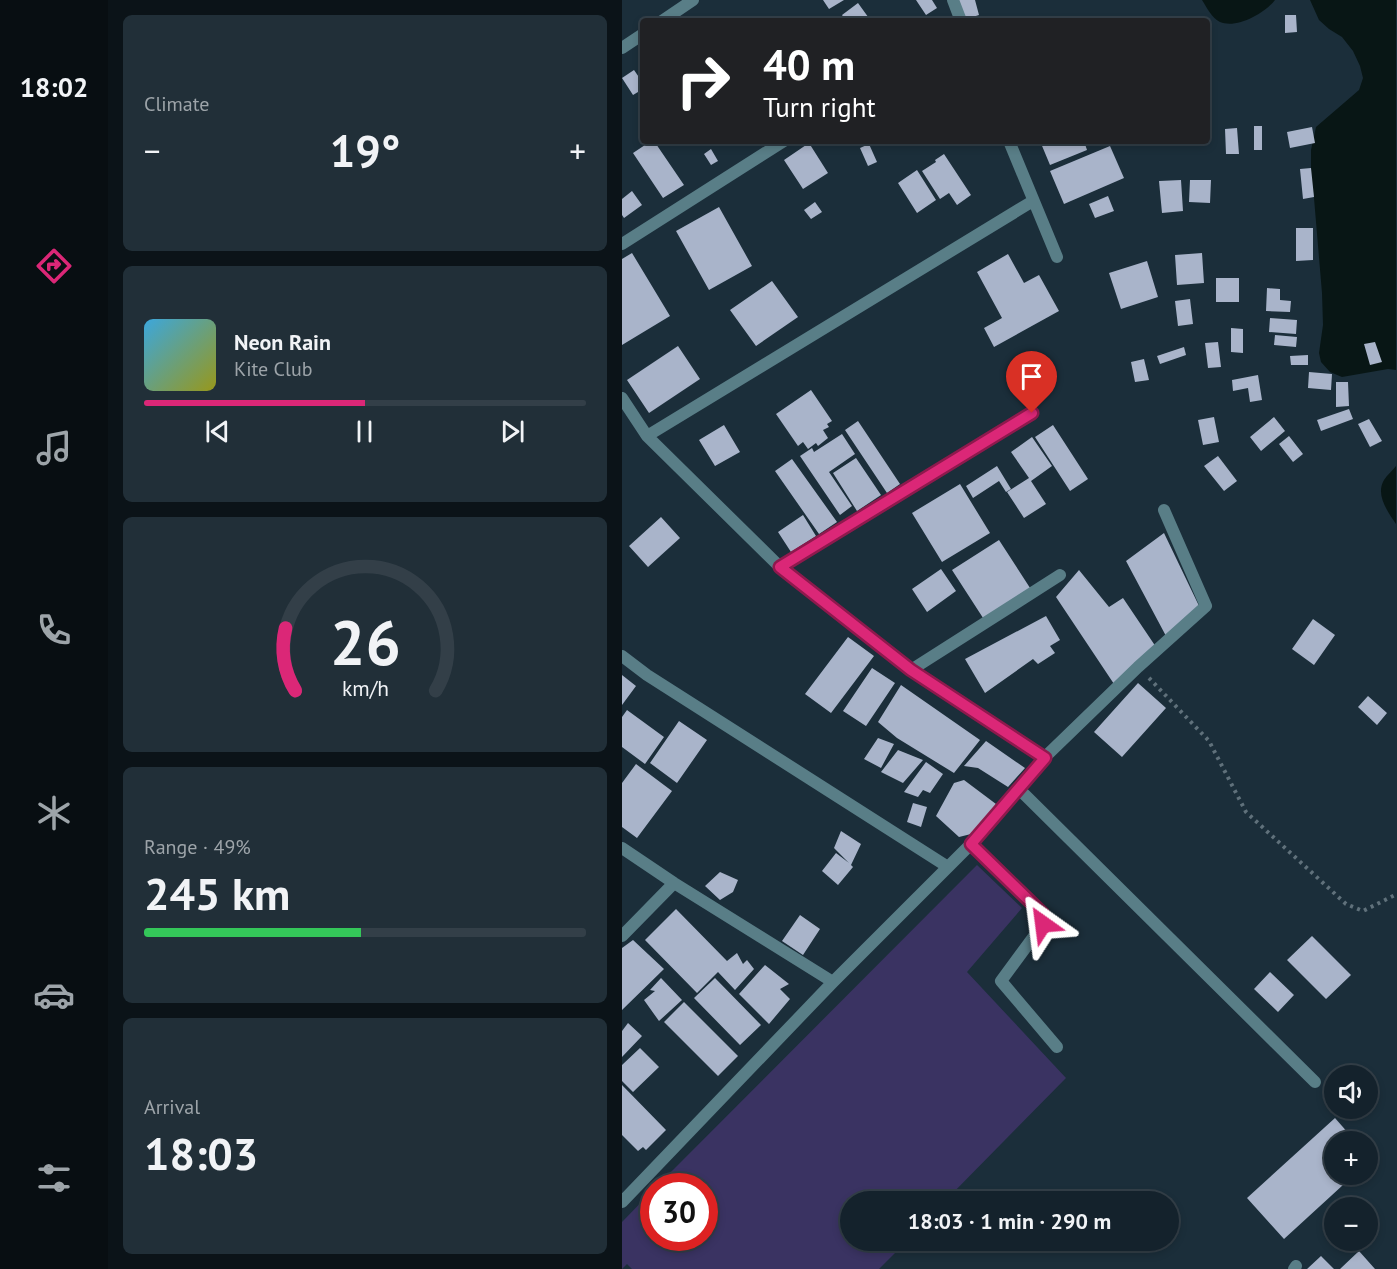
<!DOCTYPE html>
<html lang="en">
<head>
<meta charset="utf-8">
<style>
  :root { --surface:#14222c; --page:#212f38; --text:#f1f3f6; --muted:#9da4a9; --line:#333f48; --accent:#db2777 }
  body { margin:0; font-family:"PT Sans",sans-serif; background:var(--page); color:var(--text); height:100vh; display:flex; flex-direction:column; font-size:22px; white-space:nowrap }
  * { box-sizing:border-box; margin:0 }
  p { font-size:20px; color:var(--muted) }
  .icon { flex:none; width:33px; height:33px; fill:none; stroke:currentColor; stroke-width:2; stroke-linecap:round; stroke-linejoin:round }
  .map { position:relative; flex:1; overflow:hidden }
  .sheet { display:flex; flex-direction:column; gap:15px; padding:15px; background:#0b1318; width:514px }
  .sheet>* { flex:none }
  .guide { position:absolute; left:18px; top:18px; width:570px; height:126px; border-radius:6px; box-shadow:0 3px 9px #0003,0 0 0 2px var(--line); background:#202124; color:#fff; overflow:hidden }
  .fabs { position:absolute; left:702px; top:1065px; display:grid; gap:12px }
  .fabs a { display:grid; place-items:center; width:54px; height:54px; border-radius:50%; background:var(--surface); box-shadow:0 3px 9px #0003,0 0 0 2px var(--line); font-size:30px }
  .speed { position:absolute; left:18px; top:1173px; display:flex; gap:12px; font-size:30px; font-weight:700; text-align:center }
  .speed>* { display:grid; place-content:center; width:78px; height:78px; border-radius:50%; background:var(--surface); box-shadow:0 3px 9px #0003,0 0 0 2px var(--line); line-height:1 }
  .speed .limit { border:9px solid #d22; background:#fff; color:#111 }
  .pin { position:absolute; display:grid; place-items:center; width:51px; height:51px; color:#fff; margin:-62px -26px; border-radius:50% 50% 50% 0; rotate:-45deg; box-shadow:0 0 6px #0007 }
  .pin .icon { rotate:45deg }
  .me { position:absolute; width:66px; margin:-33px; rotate:329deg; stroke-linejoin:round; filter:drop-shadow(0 0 4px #0008) }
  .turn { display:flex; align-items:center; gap:21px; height:126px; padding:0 24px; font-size:27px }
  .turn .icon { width:78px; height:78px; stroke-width:2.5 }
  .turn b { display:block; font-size:42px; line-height:51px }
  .big { font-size:45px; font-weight:700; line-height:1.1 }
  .sheet .widget { flex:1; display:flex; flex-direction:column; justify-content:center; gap:9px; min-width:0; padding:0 21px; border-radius:9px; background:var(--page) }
  .sheet .dial { align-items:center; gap:0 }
  .dial svg { height:156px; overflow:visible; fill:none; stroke:var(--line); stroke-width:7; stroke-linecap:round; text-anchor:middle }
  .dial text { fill:var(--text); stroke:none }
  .song { display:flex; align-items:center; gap:18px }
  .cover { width:72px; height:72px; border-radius:9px; background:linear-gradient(135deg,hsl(200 70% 55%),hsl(60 70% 35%)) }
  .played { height:6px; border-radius:3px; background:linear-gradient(90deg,var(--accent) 50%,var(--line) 50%) }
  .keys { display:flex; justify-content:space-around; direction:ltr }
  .heat { display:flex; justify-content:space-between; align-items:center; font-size:33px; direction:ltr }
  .charge { height:9px; border-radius:4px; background:linear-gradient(90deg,#34c759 49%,var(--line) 0) }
  .trip { position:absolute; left:218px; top:1191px; width:339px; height:60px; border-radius:30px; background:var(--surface); box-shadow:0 3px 9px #0003,0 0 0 2px var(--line); font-weight:700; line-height:60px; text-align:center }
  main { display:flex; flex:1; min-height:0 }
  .menu { display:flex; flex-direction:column; width:108px; justify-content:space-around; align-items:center; background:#080e12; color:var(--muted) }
  .menu .icon { width:42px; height:42px }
  .menu .on { color:var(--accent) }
  .menu b { font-size:27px; color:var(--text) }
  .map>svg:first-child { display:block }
</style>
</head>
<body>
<main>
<nav class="menu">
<b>18:02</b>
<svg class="icon on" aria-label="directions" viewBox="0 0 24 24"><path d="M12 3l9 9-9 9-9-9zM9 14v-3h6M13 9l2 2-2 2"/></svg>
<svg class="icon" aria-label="music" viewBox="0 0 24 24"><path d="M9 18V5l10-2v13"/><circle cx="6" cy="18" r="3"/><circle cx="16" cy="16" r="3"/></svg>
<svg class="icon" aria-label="phone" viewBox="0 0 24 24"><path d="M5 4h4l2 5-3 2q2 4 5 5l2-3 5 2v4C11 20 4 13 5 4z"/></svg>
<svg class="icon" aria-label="climate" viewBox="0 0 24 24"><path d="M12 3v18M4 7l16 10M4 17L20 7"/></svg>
<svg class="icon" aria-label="car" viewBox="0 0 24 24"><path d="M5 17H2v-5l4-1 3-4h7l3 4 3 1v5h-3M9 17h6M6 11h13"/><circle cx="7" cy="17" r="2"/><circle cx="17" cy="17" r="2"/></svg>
<svg class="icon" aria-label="filters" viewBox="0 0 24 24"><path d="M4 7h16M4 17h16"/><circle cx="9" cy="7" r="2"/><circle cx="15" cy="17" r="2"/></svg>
</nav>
<section class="sheet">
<div class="widget"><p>Climate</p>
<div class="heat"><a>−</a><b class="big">19°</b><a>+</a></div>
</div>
<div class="widget">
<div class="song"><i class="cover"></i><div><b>Neon Rain</b><p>Kite Club</p></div></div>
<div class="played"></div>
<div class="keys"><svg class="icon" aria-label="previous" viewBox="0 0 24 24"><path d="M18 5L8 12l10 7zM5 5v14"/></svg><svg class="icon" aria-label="pause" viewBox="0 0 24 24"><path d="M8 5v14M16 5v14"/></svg><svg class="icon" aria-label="next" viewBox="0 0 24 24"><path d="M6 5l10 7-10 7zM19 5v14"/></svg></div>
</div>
<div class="widget dial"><svg viewBox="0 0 100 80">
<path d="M14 69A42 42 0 1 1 86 69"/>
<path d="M14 69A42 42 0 0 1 9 37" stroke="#db2777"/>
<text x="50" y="56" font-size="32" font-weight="700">26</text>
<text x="50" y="72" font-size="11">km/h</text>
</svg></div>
<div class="widget"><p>Range · 49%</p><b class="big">245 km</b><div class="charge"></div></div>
<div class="widget"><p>Arrival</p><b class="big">18:03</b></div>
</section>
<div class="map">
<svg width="775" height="1269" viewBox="0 0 775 1269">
  <rect width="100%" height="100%" fill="#1b2e3a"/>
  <!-- green -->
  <path fill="#3a3362" d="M355 865 400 908 345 972 444 1078 323 1201 228 1202V1240L285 1241 257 1269H10L5 1264 0 1269V1222L31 1190 32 1238H82V1186H35Z"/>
  <!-- water -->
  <path fill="#081615" d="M580 0H653C643 13 615 29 598 22 590 18 585 8 580 0Z
    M688 0H774V370L766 369 720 377 708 372 699 362 697 353 701 325 700 293 692 198 689 178V150L694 127 737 90 741 78 738 66 731 51 720 37 707 29 697 20Z
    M774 466V524C766 512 753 495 762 480 765 475 771 470 774 466Z"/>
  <!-- building -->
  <path fill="#a9b4ca" d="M201 0H222L207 9Z
    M294 0H310L315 8 304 15Z
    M335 0H353L357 15 341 20Z
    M236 3 249 21H224L220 15Z
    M663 15H674L675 32 663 33Z
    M12 70 21 83V89L11 95 0 78Z
    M632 126H640V150H632Z
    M690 127 693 143 668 148 665 132Z
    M615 128 617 154H604L603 129Z
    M29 141H32L62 185 41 198 11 153Z
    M418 141H462L465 150 428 165Z
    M187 143 206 173 181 189 162 160Z
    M247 144 255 162 246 166 238 148Z
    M488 146 502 178 442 204 428 171Z
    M89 149 96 161 89 165 82 154Z
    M322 154 349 195 335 205 327 193 318 199 300 171 314 162 313 160Z
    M689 168 692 197 681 199 678 169Z
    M295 170 314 200 295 213 276 183Z
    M559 180 561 211 540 213 537 181Z
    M568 180H589L588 203 567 202Z
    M10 191 20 205 2 218 0 215V199Z
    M486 196 492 211 473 218 467 204Z
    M193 202 200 212 189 219 182 210Z
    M97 207 130 266 87 290 54 231Z
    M674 228H691V260L674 261Z
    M10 253 48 316 0 345V259Z
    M580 253 582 283 555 285 553 255Z
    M386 254 402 283 417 275 437 311 372 347 362 328 380 318 355 272Z
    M525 261 536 297 499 309 487 273Z
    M594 278H617V302H594Z
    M150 281 176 317 134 346 108 310Z
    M645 288 658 289V300L669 301 668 312 644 311Z
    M568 299 571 324 556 326 553 301Z
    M648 318 675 320 674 334 647 332Z
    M609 328 621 329V353L609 352Z
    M653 335 675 337 674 347 652 345Z
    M596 342 599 367 586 368 583 343Z
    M753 342 760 362 748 365 742 344Z
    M56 346 78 379 27 413 5 380Z
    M562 347 564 355 538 364 535 356Z
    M686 355V365H669L668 356Z
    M522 359 527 380 513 382 509 362Z
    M687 372 710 374 709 390 686 388Z
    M636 375 640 400 628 402 626 388 611 391 610 380Z
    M714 382H726L727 406 714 407Z
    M189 390 210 421 205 424 207 427 201 430 206 438 196 446 194 443 186 449 181 442 176 446 154 414Z
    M727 409 731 419 699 431 695 420Z
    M592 417 597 442 581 445 576 420Z
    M652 417 663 431 639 451 628 437Z
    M747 419 760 441 748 447 736 424Z
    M236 421 278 484 265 493 223 430Z
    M102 425 118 452 93 466 77 440Z
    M431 425 466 479 448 491 413 437Z
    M220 434 233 454 207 472 230 506 218 515 178 456 190 448 192 452Z
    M667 436 681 454 671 462 657 444Z
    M410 437 430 466 409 481 424 504 402 518 385 492 407 478 389 452Z
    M596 456 615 481 602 491 582 466Z
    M234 458 259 495 235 511 211 473Z
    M170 459 215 522 197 534 153 471Z
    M375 466 389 489 384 492 377 481 351 498 344 486Z
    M338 484 368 533 320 562 290 513Z
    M181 515 194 536 169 552 156 532Z
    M39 517 58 538 26 567 7 546Z
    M542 533 578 608 544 636 504 561Z
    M377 540 410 591 363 621 330 570Z
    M319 569 334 591 305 612 290 589Z
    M457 570 487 607 501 598 534 647 492 684 434 597Z
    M424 616 438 640 428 646 433 653 416 664 411 659 363 693 343 659Z
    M691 619 713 635 692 665 670 649Z
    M226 637 252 656 209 713 183 694Z
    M250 668 273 683 244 726 221 711Z
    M0 675 14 686 0 705Z
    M516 683 544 708 500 757 472 732Z
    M279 685 358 740 332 773 275 738 256 722Z
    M746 696 765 713 755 725 736 707Z
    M5 710 42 737 23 764 0 747V717Z
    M57 721 85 740 55 783 28 763Z
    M256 738 272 744 259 768 242 759Z
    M364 741 403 768 386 787 356 768 342 766Z
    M276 750 301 760 281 783 259 772Z
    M304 762 321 774 308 793 301 790 296 797 282 792Z
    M14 764 50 791 15 838 0 827V783Z
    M342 780 374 804 357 832 337 837 314 816 332 783Z
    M291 803 305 807 299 827 285 822Z
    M219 831 239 844 229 865 231 867 216 885 200 871 214 853 227 863 212 848Z
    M98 872 116 880 111 892 98 900 83 886Z
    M54 909 105 961 115 953 121 964 125 960 132 969 113 990 96 972 75 993 23 940Z
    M178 915 198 929 181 955 160 941Z
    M690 936 729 975 704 999 665 960Z
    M11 940 42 969 0 1010V948Z
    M143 965 167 984 158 989 168 999 147 1024 117 994Z
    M648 972 672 995 656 1012 632 989Z
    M39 978 60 1000 37 1021 22 1000 33 991 28 990Z
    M93 978 139 1025 118 1045 72 998Z
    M62 1002 116 1056 96 1076 42 1022Z
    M6 1023 20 1036 0 1057V1031Z
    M18 1048 37 1067 11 1092 0 1081V1065Z
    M0 1085 44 1130 24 1150 21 1147 16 1151 0 1135Z
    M713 1118 734 1142H712V1174H733L662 1239 625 1198Z
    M737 1251 753 1269H718Z
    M699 1256 712 1269H685Z"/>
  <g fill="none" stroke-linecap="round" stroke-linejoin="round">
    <!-- path -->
    <path stroke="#60717b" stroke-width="4" stroke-dasharray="3 4.5" stroke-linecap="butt" d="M527 678 587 741 624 812 724 904 741 911 775 894"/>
    <!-- lane -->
    <path stroke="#597e87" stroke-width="12" d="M672 1269 674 1266"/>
    <!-- street -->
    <path stroke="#597e87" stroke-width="12" d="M331 0 339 21
      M40 21 71 0
      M0 48 21 34
      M387 141 435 257
      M0 244 162 141
      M0 398 25 436 158 567 289 670 423 757
      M25 436 411 201
      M158 567 410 413
      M0 656 25 675 326 867
      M289 670 438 575
      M397 789 693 1082
      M349 844 421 914V924L379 981 435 1047
      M0 848 52 883 211 982
      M0 936 52 883
      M0 1202 211 982 349 844 423 757 516 667 584 606 542 510"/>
  </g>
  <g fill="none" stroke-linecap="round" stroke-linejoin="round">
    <!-- route casing -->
    <g stroke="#8e194d" stroke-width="15">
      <path id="route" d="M410 413 158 567 289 670 423 758 349 844 421 914V924"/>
    </g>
    <!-- route -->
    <use href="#route" stroke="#db2777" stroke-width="10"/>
  </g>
</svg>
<div class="fabs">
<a><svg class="icon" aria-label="sound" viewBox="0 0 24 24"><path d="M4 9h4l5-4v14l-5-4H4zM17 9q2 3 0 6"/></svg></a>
<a>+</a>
<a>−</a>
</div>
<div class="speed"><div class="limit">30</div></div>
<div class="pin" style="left:410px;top:413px;background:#d93025"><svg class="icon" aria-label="arrive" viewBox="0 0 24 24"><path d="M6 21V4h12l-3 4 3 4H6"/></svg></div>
<svg class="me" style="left:421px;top:924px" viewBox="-20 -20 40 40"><path d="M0-17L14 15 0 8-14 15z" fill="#db2777" stroke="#fff" stroke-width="4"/></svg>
<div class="trip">18:03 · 1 min · 290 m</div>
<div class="guide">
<div class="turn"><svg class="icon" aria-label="right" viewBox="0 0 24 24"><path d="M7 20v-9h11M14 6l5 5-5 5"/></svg><div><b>40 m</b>Turn right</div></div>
</div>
</div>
</main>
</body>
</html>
